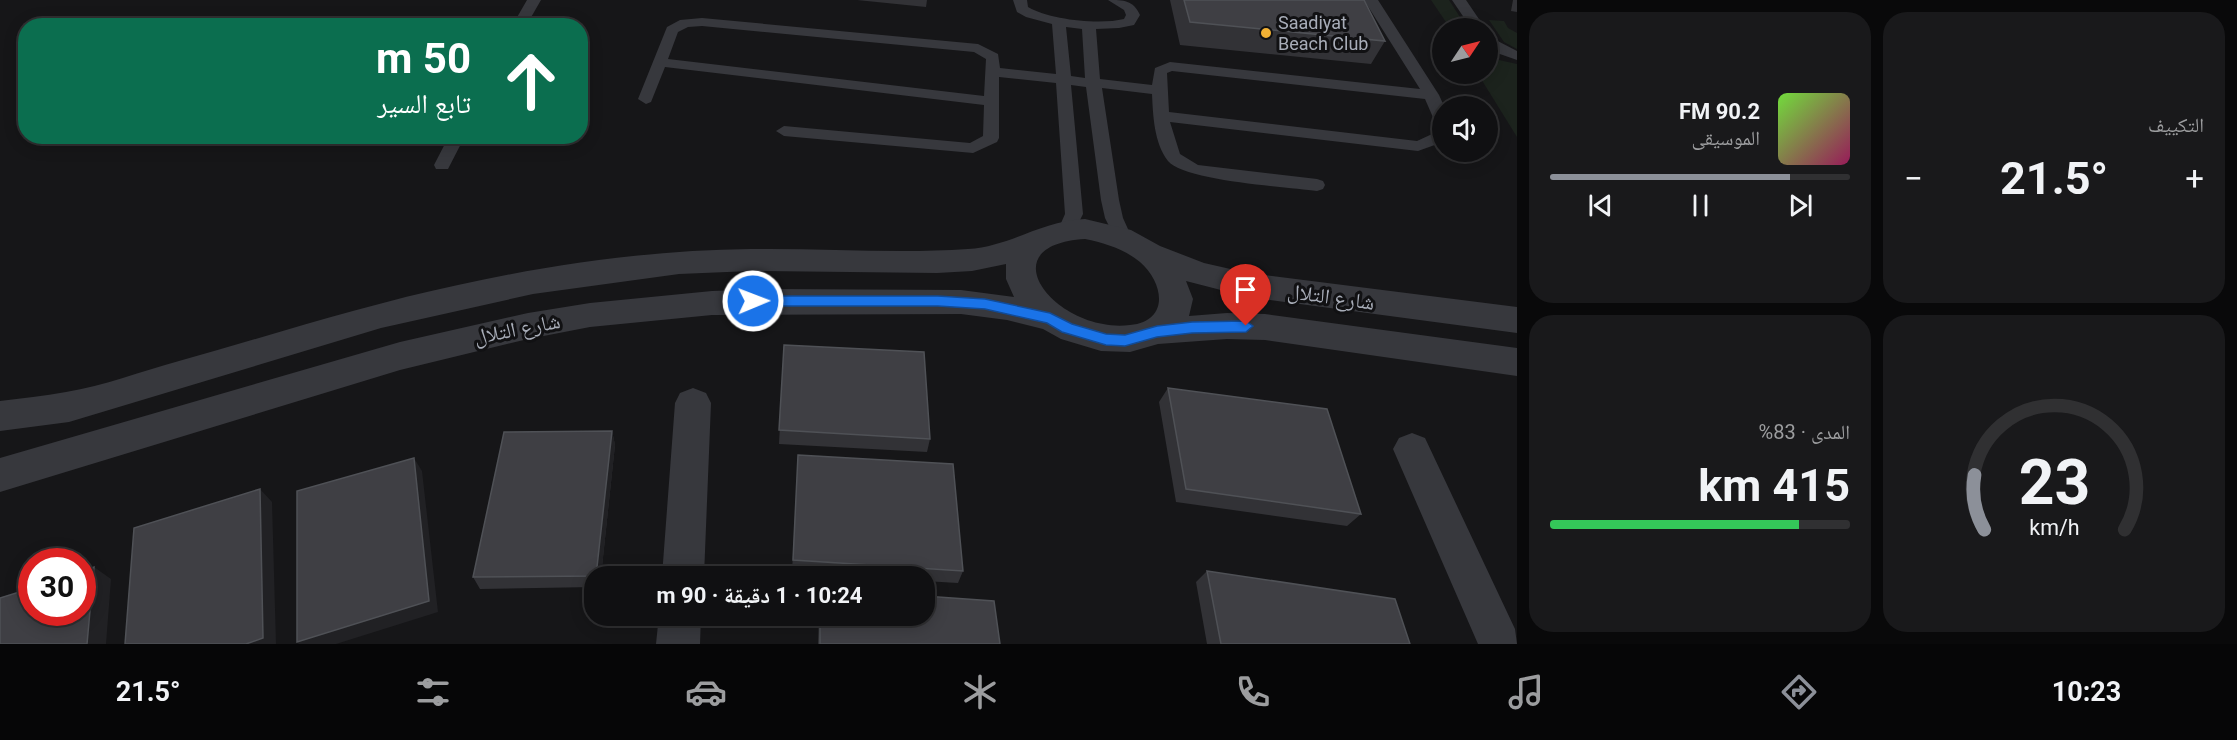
<!DOCTYPE html>
<html lang="ar">
<head>
<meta charset="utf-8">
<style>
  :root { --surface:#101012; --page:#19191b; --text:#f1f3f6; --muted:#9c9d9f; --line:#303032; --accent:#8c9099 }
  body { margin:0; font-family:Roboto,"Noto Naskh Arabic",sans-serif; background:var(--page); color:var(--text); direction:rtl; height:100vh; display:flex; flex-direction:column; font-size:22px; white-space:nowrap }
  * { box-sizing:border-box; margin:0 }
  p { font-size:20px; color:var(--muted) }
  .icon { flex:none; width:33px; height:33px; fill:none; stroke:currentColor; stroke-width:2; stroke-linecap:round; stroke-linejoin:round }
  .map { position:relative; flex:1; overflow:hidden; direction:ltr }
  .drawer { display:flex; flex-direction:column; gap:12px; padding:12px; background:#09090a; width:720px }
  .drawer>* { flex:none }
  .banner { position:absolute; left:18px; top:18px; width:570px; height:126px; border-radius:24px; box-shadow:0 3px 15px #0003,0 0 0 2px var(--line); direction:rtl; background:#0b6e4f; color:#fff; overflow:hidden }
  .needle { width:39px; rotate:55deg }
  .controls { position:absolute; left:1432px; top:18px; display:grid; gap:12px }
  .controls a { display:grid; place-items:center; width:66px; height:66px; border-radius:50%; background:var(--surface); box-shadow:0 3px 15px #0003,0 0 0 2px var(--line); font-size:30px }
  .speed { position:absolute; left:18px; top:548px; display:flex; gap:12px; font-size:30px; font-weight:700; text-align:center }
  .speed>* { display:grid; place-content:center; width:78px; height:78px; border-radius:50%; background:var(--surface); box-shadow:0 3px 15px #0003,0 0 0 2px var(--line); line-height:1 }
  .speed .limit { border:9px solid #d22; background:#fff; color:#111 }
  .pin { position:absolute; display:grid; place-items:center; width:51px; height:51px; color:#fff; margin:-62px -26px; border-radius:50% 50% 50% 0; rotate:-45deg; box-shadow:0 0 6px #0007 }
  .pin .icon { rotate:45deg }
  .me { position:absolute; width:66px; margin:-33px; rotate:89deg; stroke-linejoin:round; filter:drop-shadow(0 0 4px #0008) }
  .turn { display:flex; align-items:center; gap:21px; height:126px; padding:0 18px; font-size:27px }
  .turn .icon { width:78px; height:78px; stroke-width:2.5 }
  .turn b { display:block; font-size:42px; line-height:51px }
  .big { font-size:45px; font-weight:700; line-height:1.1 }
  .drawer .widget { flex:1; display:flex; flex-direction:column; justify-content:center; gap:9px; min-width:0; padding:0 21px; border-radius:24px; background:var(--page) }
  .drawer .dial { align-items:center; gap:0 }
  .dial svg { height:156px; overflow:visible; fill:none; stroke:var(--line); stroke-width:7; stroke-linecap:round; text-anchor:middle }
  .dial text { fill:var(--text); stroke:none }
  .song { display:flex; align-items:center; gap:18px }
  .cover { width:72px; height:72px; border-radius:9px; background:linear-gradient(135deg,hsl(100 70% 55%),hsl(330 70% 35%)) }
  .played { height:6px; border-radius:3px; background:linear-gradient(90deg,var(--accent) 80%,var(--line) 80%) }
  .keys { display:flex; justify-content:space-around; direction:ltr }
  .heat { display:flex; justify-content:space-between; align-items:center; font-size:33px; direction:ltr }
  .charge { height:9px; border-radius:4px; background:linear-gradient(90deg,#34c759 83%,var(--line) 0) }
  .drawer .tiles { flex:1; display:grid; gap:12px; grid-template-columns:repeat(2,1fr) }
  .trip { position:absolute; left:584px; top:566px; width:351px; height:60px; border-radius:24px; background:var(--surface); box-shadow:0 3px 15px #0003,0 0 0 2px var(--line); font-weight:700; line-height:60px; text-align:center; direction:rtl }
  .tab-bar { display:flex; height:96px; justify-content:space-around; align-items:center; background:#060607; color:var(--muted) }
  .tab-bar .icon { width:42px; height:42px }
  .tab-bar .active { color:var(--accent) }
  .tab-bar b { font-size:27px; color:var(--text) }
  main { display:flex; flex:1; min-height:0 }
  .map>svg:first-child { display:block }
</style>
</head>
<body>
<main>
<section class="drawer">
<div class="tiles">
<div class="widget"><p>التكييف</p>
<div class="heat"><a>−</a><b class="big">21.5°</b><a>+</a></div>
</div>
<div class="widget">
<div class="song"><i class="cover"></i><div><b>90.2 FM</b><p>الموسيقى</p></div></div>
<div class="played"></div>
<div class="keys"><svg class="icon" aria-label="previous" viewBox="0 0 24 24"><path d="M18 5L8 12l10 7zM5 5v14"/></svg><svg class="icon" aria-label="pause" viewBox="0 0 24 24"><path d="M8 5v14M16 5v14"/></svg><svg class="icon" aria-label="next" viewBox="0 0 24 24"><path d="M6 5l10 7-10 7zM19 5v14"/></svg></div>
</div>
<div class="widget dial"><svg viewBox="0 0 100 80">
<path d="M14 69A42 42 0 1 1 86 69"/>
<path d="M14 69A42 42 0 0 1 9 41" stroke="#8c9099"/>
<text x="50" y="56" font-size="32" font-weight="700">23</text>
<text x="50" y="72" font-size="11">km/h</text>
</svg></div>
<div class="widget"><p>المدى · 83%</p><b class="big">415 km</b><div class="charge"></div></div>
</div>
</section>
<div class="map">
<svg width="1517" height="644" viewBox="0 0 1517 644">
  <rect width="100%" height="100%" fill="#161618"/>
  <!-- green -->
  <path fill="#1c231d" d="M1431 0H1449L1467 28H1450Z
    M1489 20 1504 21 1508 28 1517 33V49L1504 42Z
    M1488 54 1499 60 1517 64V137L1478 74H1488Z"/>
  <g fill="none" stroke-linecap="round" stroke-linejoin="round">
    <!-- service -->
    <path fill="#37383d" fill-rule="evenodd" d="M527 0H541L526 26H512Z
      M1013 0H1027L1028 7C1050 20 1100 25 1124 19L1126 15 1124 10 1108 0C1124 0 1133 0 1140 15L1134 25 1119 28 1096 29 1100 79 1152 85 1155 68 1170 62 1420 89 1364 0H1378L1439 95 1444 106 1443 127 1435 122 1425 99 1172 71 1167 73 1169 112 1417 141 1443 129V142L1418 151 1170 122 1180 154 1198 165 1317 179 1323 181 1325 185 1323 189 1317 191C1288 187 1184 181 1168 161 1154 143 1153 115 1152 94L1102 88 1119 200 1123 218 1132 238 1129 242 1123 244 1117 242 1105 218 1101 200 1086 87 1071 85 1083 214 1073 234 1067 236 1061 234 1058 230 1065 214 1056 83 999 77V138L997 142 973 153 784 136 776 131 784 126 970 143 983 136 984 105 665 67 651 102 646 104 638 99 667 27 680 20 702 18 978 44 998 54 1000 68 1056 74 1052 24 1026 17 1017 12ZM702 26 974 52 986 59 984 96 668 59 678 32 688 27ZM1066 27 1082 29 1085 78 1071 76Z
      M1452 0H1466L1485 28H1471Z
      M1488 36 1517 51V60L1497 53 1488 47Z
      M449 136H465L448 169H436L434 165Z"/>
    <!-- minor -->
    <path fill="#37383d" fill-rule="evenodd" d="M1085 219 1131 230 1160 246 1204 263 1248 273 1517 307V333L1248 297 1186 281 1193 299 1189 316 1227 313 1265 314 1517 348V376L1265 340 1227 339 1158 344 1130 352 1101 351 1061 339 1043 329 1007 320 961 314 712 315 590 327 528 339 400 370 0 492V458L400 342 528 313 590 303 712 291 773 289 961 290 1014 297 1006 279V264L972 271 937 273 751 271 679 274 533 294 381 328 69 422 0 431V401C22 398 44 396 66 392 104 386 142 371 179 361 272 335 364 305 458 285 553 264 653 250 751 249 823 248 896 254 968 249 1012 246 1040 221 1085 219ZM1085 239C1105 243 1124 249 1140 262 1164 283 1170 321 1130 325 1057 334 985 245 1085 239Z
      M693 388 706 393 711 403 704 576H662L675 403 680 393Z
      M1412 433 1425 438 1515 629 1517 644H1478L1393 449 1399 438Z
      M659 615H701L700 644H656Z"/>
  </g>
  <!-- wall -->
  <path fill="#323236" d="M857 0H927L926 7Z
    M1170 0H1364L1385 41 1371 64 1180 45Z
    M1513 0H1517V12L1511 11Z
    M784 345 930 439 927 452 779 444Z
    M1168 388 1361 514 1347 526 1176 502 1159 402Z
    M612 431 615 445 601 576H594V587L480 589 473 577Z
    M798 455 963 571 958 583 924 581V576H853L792 572Z
    M1207 571 1410 644H1207L1196 582Z
    M819 615H924L1000 644H818Z"/>
  <!-- shaded-wall -->
  <path fill="#212124" d="M612 431 615 445 601 576H596Z
    M414 458 422 471 438 612 336 644H299L297 642Z
    M260 489 272 502 276 644H246Z
    M94 567 111 579 106 644H87Z"/>
  <!-- building -->
  <path fill="#3f3f44" stroke="#4f5156" stroke-width="1.5" d="M1184 0H1364L1385 41 1190 22Z
    M784 345 924 352 930 439 779 430Z
    M1168 388 1327 409 1361 514 1186 489Z
    M612 431 596 576 473 577 504 432Z
    M798 455 953 464 963 571 793 560Z
    M414 458 429 601 297 642V491Z
    M260 489 263 638 246 644H125L134 528Z
    M94 567 87 644H0V598L32 588V612H82V571Z
    M1207 571 1395 599 1410 644H1221Z
    M924 596 994 601 1000 644H820V615H924Z"/>
  <!-- route -->
  <path fill="#1a73e8" stroke="#114b97" stroke-width="1.5" d="M753 296H938L985 299 1050 313 1072 324 1106 334 1125 335 1157 326 1192 322 1246 321 1253 326 1246 332 1192 333 1157 337 1125 346 1106 345 1062 332 1047 323 985 309 938 306H753L746 301Z"/>
  <!-- markers -->
  <circle fill="#f2b134" stroke="#111113" stroke-width="2" cx="1266" cy="33" r="6"/>
  <g text-anchor="middle" stroke-width="6" stroke-linejoin="round" paint-order="stroke">
    <!-- far-poi labels -->
    <g font-size="18" fill="#a8adb8" stroke="#111113" text-anchor="start">
      <text x="1278" y="29">Saadiyat<tspan x="1278" dy="21">Beach Club</tspan></text>
    </g>
    <!-- street labels -->
    <g font-size="21" fill="#a8adb8" stroke="#111113">
      <text transform="translate(1331 297) rotate(8)" y="7">شارع التلال</text>
      <text transform="translate(517 329) rotate(-11)" y="7">شارع التلال</text>
    </g>
  </g>
</svg>
<div class="controls">
<a><svg class="needle" viewBox="-14 -14 28 28"><path d="M0-13l5 13h-10z" fill="#e53935"/><path d="M0 13l5-13h-10z" fill="#9c9d9f"/></svg></a>
<a><svg class="icon" aria-label="sound" viewBox="0 0 24 24"><path d="M4 9h4l5-4v14l-5-4H4zM17 9q2 3 0 6"/></svg></a>
</div>
<div class="speed"><div class="limit">30</div></div>
<div class="pin" style="left:1246px;top:326px;background:#d93025"><svg class="icon" aria-label="arrive" viewBox="0 0 24 24"><path d="M6 21V4h12l-3 4 3 4H6"/></svg></div>
<svg class="me" style="left:753px;top:301px" viewBox="-20 -20 40 40"><circle r="17" fill="#1a73e8" stroke="#fff" stroke-width="3"/><path d="M0-11L8 9 0 5-8 9z" fill="#fff"/></svg>
<div class="trip">10:24 · 1 دقيقة · 90 m</div>
<div class="banner">
<div class="turn"><svg class="icon" aria-label="ahead" viewBox="0 0 24 24"><path d="M12 20V5M6 11l6-6 6 6"/></svg><div><b>50 m</b>تابع السير</div></div>
</div>
</div>
</main>
<nav class="tab-bar">
<b>10:23</b>
<svg class="icon active" aria-label="directions" viewBox="0 0 24 24"><path d="M12 3l9 9-9 9-9-9zM9 14v-3h6M13 9l2 2-2 2"/></svg>
<svg class="icon" aria-label="music" viewBox="0 0 24 24"><path d="M9 18V5l10-2v13"/><circle cx="6" cy="18" r="3"/><circle cx="16" cy="16" r="3"/></svg>
<svg class="icon" aria-label="phone" viewBox="0 0 24 24"><path d="M5 4h4l2 5-3 2q2 4 5 5l2-3 5 2v4C11 20 4 13 5 4z"/></svg>
<svg class="icon" aria-label="climate" viewBox="0 0 24 24"><path d="M12 3v18M4 7l16 10M4 17L20 7"/></svg>
<svg class="icon" aria-label="car" viewBox="0 0 24 24"><path d="M5 17H2v-5l4-1 3-4h7l3 4 3 1v5h-3M9 17h6M6 11h13"/><circle cx="7" cy="17" r="2"/><circle cx="17" cy="17" r="2"/></svg>
<svg class="icon" aria-label="filters" viewBox="0 0 24 24"><path d="M4 7h16M4 17h16"/><circle cx="9" cy="7" r="2"/><circle cx="15" cy="17" r="2"/></svg>
<b>21.5°</b>
</nav>
</body>
</html>
